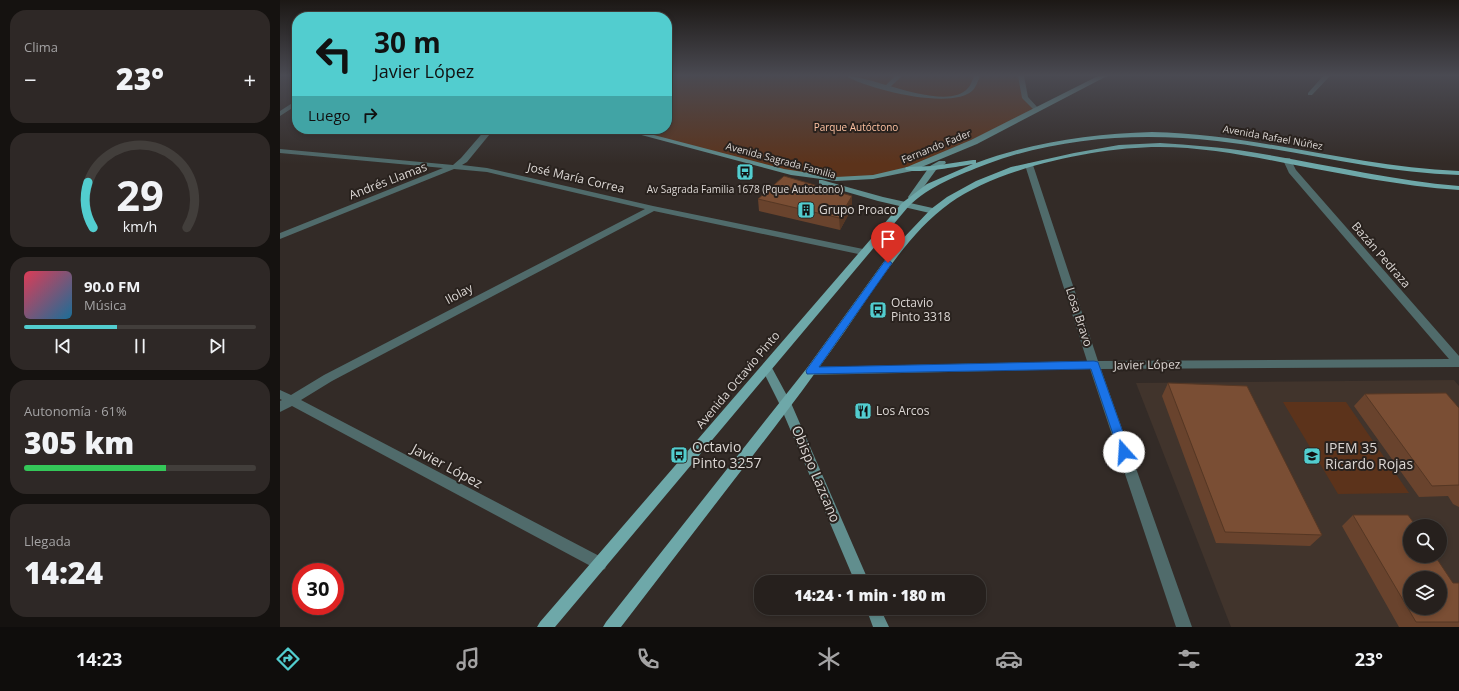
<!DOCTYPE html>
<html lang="es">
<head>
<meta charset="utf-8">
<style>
  :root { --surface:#26201d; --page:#2e2826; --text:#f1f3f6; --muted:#a4a3a4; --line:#423e3b; --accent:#52cdcf }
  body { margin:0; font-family:"Open Sans",sans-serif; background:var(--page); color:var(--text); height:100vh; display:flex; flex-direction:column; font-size:15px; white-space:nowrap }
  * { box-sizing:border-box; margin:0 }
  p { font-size:13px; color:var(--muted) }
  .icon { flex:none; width:22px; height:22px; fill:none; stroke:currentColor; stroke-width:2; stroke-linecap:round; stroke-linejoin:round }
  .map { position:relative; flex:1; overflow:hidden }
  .sheet { display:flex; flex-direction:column; gap:10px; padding:10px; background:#151210; width:280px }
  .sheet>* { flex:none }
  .guide { position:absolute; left:12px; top:12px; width:380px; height:122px; border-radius:16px; box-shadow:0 2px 6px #0003,0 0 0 1px var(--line); background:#52cdcf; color:#111; overflow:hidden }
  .fabs { position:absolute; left:1123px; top:519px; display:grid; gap:8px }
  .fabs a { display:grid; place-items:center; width:44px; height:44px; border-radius:50%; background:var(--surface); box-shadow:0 2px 6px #0003,0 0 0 1px var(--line); font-size:20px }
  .speed { position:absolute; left:12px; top:563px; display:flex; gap:8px; font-size:20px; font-weight:700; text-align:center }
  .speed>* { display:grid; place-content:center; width:52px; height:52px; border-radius:50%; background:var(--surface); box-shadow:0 2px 6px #0003,0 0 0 1px var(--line); line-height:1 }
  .speed .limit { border:6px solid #d22; background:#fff; color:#111 }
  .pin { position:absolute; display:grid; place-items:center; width:34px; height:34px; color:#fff; margin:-41px -17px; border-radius:50% 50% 50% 0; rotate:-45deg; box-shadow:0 0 4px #0007 }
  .pin .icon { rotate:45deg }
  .me { position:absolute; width:44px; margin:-22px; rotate:341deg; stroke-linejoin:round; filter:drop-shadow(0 0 3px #0008) }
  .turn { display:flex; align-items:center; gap:14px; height:84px; padding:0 16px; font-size:18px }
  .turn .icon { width:52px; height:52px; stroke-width:2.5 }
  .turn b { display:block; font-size:28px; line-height:34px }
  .then { display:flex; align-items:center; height:38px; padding:0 16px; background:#0003; gap:8px; font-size:15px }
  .big { font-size:30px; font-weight:800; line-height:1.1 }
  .sheet .card { flex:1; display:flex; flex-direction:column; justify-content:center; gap:6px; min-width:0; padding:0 14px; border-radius:16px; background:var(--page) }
  .sheet .dial { align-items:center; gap:0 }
  .dial svg { height:104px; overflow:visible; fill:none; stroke:var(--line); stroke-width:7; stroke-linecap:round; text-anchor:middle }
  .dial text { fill:var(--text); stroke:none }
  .song { display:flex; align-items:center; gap:12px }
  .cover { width:48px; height:48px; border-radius:6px; background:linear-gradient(135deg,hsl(350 70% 55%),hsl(200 70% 35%)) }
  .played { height:4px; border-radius:2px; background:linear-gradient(90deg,var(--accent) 40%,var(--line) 40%) }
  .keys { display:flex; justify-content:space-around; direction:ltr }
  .heat { display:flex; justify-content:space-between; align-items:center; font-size:22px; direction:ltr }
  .charge { height:6px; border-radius:3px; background:linear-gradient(90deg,#34c759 61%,var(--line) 0) }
  .trip { position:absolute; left:474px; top:575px; width:232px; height:40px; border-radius:16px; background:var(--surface); box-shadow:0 2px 6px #0003,0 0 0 1px var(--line); font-weight:800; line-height:40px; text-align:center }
  .tabs { display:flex; height:64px; justify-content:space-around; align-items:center; background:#0f0d0c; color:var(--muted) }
  .tabs .icon { width:28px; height:28px }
  .tabs .selected { color:var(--accent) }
  .tabs b { font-size:18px; color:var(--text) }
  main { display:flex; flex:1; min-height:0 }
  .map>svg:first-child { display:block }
</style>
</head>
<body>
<main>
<section class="sheet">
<div class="card"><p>Clima</p>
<div class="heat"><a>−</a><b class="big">23°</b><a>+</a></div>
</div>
<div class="card dial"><svg viewBox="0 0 100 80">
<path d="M14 69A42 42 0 1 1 86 69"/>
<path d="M14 69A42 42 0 0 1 10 34" stroke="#52cdcf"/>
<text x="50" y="56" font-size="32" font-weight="700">29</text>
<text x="50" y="72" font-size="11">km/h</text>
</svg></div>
<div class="card">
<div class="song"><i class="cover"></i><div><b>90.0 FM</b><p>Música</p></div></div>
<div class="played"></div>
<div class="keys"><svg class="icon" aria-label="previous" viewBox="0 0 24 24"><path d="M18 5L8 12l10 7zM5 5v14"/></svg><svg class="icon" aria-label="pause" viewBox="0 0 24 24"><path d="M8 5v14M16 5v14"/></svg><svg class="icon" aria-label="next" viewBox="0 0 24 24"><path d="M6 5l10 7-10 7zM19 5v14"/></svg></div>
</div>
<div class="card"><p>Autonomía · 61%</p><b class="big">305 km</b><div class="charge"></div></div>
<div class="card"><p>Llegada</p><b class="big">14:24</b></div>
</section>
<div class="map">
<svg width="1179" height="627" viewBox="0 0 1179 627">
  <rect width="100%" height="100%" fill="#332b27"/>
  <!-- built -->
  <path fill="#41342c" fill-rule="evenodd" d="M1174 380 1179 386V627H951L856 383ZM1130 526H1160V556H1130ZM1130 578H1160V608H1130Z"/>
  <!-- green -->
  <path fill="#5c331b" d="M387 76H741L745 98 757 110 655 159 593 177 556 179 518 173 343 129H387Z
    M1003 402H1066L1129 493 1058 494Z"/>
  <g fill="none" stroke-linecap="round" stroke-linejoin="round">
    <!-- lane -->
    <path fill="#506b6b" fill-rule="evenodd" d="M566 76C593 76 667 113 688 88 691 85 692 80 694 76H700C698 81 696 87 693 90 673 111 588 89 566 76Z"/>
    <!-- street -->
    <path fill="#506b6b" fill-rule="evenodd" d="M615 76H622L609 88H605V86Z
      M738 76H744L748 97 759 109V111H755L742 98Z
      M1043 76H1050L1032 95H1028V93Z
      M17 100V105L0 116V111Z
      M206 129H214L187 162 182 165 207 168 373 206 583 249 588 252 583 255 374 211 52 381 21 400 325 559 327 564 325 569 320 571 12 406 0 412V401L2 400 0 399V390L11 395 44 375 365 209 207 172 174 169 0 239V233L163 168 0 153V149L173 165 181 158Z
      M1004 158H1010L1016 170 1179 356V367L821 369 912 627H896L810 369 531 375 527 374 526 371 527 368 531 367 807 361 745 165 749 163 753 165 818 361 1169 359 1009 173 1003 160Z"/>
    <!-- secondary -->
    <path fill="#618e8e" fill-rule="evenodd" d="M818 76H827L697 144 632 171 593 179 556 181 511 175 339 129H351L504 169 556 177 593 175 627 167 691 140Z
      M659 161H665L666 163 656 170 635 199H629L628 197 650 166Z
      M539 180H542L603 197 657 209 658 211 654 214 598 201 539 184Z
      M487 365 491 366 511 403 589 582H575L499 403 482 369 483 366Z
      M586 608H600L609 627H593Z"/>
    <!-- primary -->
    <path fill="#6ea8a9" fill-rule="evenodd" d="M872 132C976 134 1075 167 1179 171V175C1097 173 1018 150 937 141 861 132 779 137 707 164 679 175 650 185 628 207L275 627H257L260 622 622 203 647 184 693 164C681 166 633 175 625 169L626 167 653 166 693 160H696V163C752 142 812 134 872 132Z
      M880 143C910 145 941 147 971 152 1041 163 1109 180 1179 186V190C1120 186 1063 174 1005 163 964 155 921 147 879 147 818 147 720 167 670 203 638 226 615 259 593 290 574 318 555 346 535 373 512 405 488 436 464 467 423 520 382 574 341 627H323L326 622 527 368 613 249 651 209 667 197 696 181 731 167 794 153 839 145Z"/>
  </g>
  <!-- wall -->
  <path fill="#69432d" d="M572 196V208L560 230 479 211 478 199Z
    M888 383 1042 535 1030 546 936 543 882 396Z
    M1085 394 1179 408V507L1173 504 1168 496 1139 497 1074 406Z
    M1073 515 1173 583H1179V627H1119L1062 526Z"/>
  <!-- shaded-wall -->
  <path fill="#553724" d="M572 196V208L560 230 559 218Z"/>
  <!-- building -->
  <path fill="#7a4e34" stroke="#553724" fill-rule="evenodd" d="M504 176 572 196 559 218 478 199Z
    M888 383 967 386 1042 535 945 532Z
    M1166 393 1179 408V485L1152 486 1085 394Z
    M1073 515H1128L1136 526H1130V556H1155L1173 583H1179V622H1136ZM1130 578H1160V608H1130Z"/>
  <!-- sky -->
  <linearGradient id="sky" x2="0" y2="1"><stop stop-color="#1c1815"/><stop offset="0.46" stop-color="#4a4a52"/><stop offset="1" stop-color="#4a4a52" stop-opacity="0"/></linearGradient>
  <rect width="1179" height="164" fill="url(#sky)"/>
  <!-- route -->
  <path fill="#1a73e8" stroke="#114b97" d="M608 260 612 263 539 367 814 361 818 362 819 365 850 452 848 456 844 457 840 456 839 452 811 369 527 374 526 371 527 369 605 261Z"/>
  <!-- icons -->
  <defs>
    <g id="bus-square" transform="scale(0.9)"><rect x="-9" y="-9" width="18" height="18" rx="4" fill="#52cdcf" stroke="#29221e"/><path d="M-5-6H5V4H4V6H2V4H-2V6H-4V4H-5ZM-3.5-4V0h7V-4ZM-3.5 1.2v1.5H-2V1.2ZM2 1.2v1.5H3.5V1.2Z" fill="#111"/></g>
    <g id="building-square" transform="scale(0.9)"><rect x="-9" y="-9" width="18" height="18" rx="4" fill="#52cdcf" stroke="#29221e"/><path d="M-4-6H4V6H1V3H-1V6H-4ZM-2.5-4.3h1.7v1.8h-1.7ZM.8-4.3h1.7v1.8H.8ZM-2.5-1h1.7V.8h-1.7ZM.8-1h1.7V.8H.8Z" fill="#111"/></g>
    <g id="restaurant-square" transform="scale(0.9)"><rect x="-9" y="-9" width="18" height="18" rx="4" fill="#52cdcf" stroke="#29221e"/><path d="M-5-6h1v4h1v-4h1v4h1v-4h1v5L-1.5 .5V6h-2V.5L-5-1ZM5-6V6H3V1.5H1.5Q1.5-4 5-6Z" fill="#111"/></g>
    <g id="school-square" transform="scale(0.9)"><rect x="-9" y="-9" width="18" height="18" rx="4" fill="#52cdcf" stroke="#29221e"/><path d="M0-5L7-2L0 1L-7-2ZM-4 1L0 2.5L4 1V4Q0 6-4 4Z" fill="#111"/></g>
  </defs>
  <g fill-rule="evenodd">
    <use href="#bus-square" x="465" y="172"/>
    <use href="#building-square" x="526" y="210"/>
    <use href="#bus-square" x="598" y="310"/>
    <use href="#restaurant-square" x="583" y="411"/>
    <use href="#bus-square" x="399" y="455"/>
    <use href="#school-square" x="1032" y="456"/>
  </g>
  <g text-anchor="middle" stroke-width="4" stroke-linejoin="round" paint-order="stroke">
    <!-- far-park labels -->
    <g font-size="10" fill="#fec2a2" stroke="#29221e">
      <text x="576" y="131">Parque Autóctono</text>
    </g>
    <!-- far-street labels -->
    <g font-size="10" fill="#dcd7d4" stroke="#29221e">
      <text transform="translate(993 137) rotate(10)" y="4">Avenida Rafael Núñez</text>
      <text transform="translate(656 146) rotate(-22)" y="4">Fernando Fader</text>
      <text transform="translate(501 160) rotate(15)" y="4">Avenida Sagrada Familia</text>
    </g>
    <!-- far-poi labels -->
    <g font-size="10" fill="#dcd7d4" stroke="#29221e">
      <text x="465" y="193">Av Sagrada Familia 1678 (Pque Autoctono)</text>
    </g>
    <!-- street labels -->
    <g font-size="12" fill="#dcd7d4" stroke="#29221e">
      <text transform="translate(296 178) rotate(13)" y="4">José María Correa</text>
      <text transform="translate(108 181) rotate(-21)" y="4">Andrés Llamas</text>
      <text transform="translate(1101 255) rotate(49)" y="4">Bazán Pedraza</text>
      <text transform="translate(179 294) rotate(-28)" y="4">Ilolay</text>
      <text transform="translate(799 317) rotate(72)" y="4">Losa Bravo</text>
      <text transform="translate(867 365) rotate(-1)" y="4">Javier López</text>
      <text transform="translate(458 380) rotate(-50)" y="4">Avenida Octavio Pinto</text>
    </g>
    <!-- poi labels -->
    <g font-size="12" fill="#dcd7d4" stroke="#29221e" text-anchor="start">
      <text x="539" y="214">Grupo Proaco</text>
      <text x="611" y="307">Octavio<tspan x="611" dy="14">Pinto 3318</tspan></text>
      <text x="596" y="415">Los Arcos</text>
    </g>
    <!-- near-poi labels -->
    <g font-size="14" fill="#dcd7d4" stroke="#29221e" text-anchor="start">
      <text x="412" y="452">Octavio<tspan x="412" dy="16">Pinto 3257</tspan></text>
      <text x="1045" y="453">IPEM 35<tspan x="1045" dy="16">Ricardo Rojas</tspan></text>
    </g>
    <!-- near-street labels -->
    <g font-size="14" fill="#dcd7d4" stroke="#29221e">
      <text transform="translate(167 466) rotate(28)" y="5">Javier López</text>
      <text transform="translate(536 474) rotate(67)" y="5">Obispo Lazcano</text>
    </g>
  </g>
</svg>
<div class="fabs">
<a><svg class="icon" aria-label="search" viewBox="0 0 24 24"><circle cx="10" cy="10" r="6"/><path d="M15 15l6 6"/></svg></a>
<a><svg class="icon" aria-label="layers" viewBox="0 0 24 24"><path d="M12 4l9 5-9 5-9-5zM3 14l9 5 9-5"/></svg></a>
</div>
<div class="speed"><div class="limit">30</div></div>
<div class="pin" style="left:608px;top:263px;background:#d93025"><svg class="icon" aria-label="arrive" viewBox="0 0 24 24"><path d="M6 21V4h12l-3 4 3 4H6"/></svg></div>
<svg class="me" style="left:844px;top:452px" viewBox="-20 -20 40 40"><circle r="19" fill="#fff"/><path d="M0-13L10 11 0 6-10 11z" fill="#1a73e8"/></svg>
<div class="trip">14:24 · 1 min · 180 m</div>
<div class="guide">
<div class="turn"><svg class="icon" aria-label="left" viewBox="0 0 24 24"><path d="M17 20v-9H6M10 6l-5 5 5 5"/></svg><div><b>30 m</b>Javier López</div></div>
<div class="then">Luego<svg class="icon" aria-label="right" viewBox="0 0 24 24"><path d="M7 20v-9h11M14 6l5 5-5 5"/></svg></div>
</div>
</div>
</main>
<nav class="tabs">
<b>14:23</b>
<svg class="icon selected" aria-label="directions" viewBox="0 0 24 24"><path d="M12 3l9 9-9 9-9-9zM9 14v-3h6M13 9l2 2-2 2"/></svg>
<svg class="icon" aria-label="music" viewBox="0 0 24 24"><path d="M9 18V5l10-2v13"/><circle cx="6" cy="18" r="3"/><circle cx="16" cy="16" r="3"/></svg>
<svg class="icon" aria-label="phone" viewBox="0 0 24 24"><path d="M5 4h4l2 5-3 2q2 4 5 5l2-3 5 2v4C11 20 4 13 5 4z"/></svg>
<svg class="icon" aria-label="climate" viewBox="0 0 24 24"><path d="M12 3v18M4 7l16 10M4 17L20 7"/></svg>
<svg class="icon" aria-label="car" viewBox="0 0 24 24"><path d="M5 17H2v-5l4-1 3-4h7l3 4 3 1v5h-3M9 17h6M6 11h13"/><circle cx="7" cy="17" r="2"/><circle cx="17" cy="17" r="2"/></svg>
<svg class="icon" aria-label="filters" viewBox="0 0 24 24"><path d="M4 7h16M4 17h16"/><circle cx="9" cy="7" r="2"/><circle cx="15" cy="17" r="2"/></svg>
<b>23°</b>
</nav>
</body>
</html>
